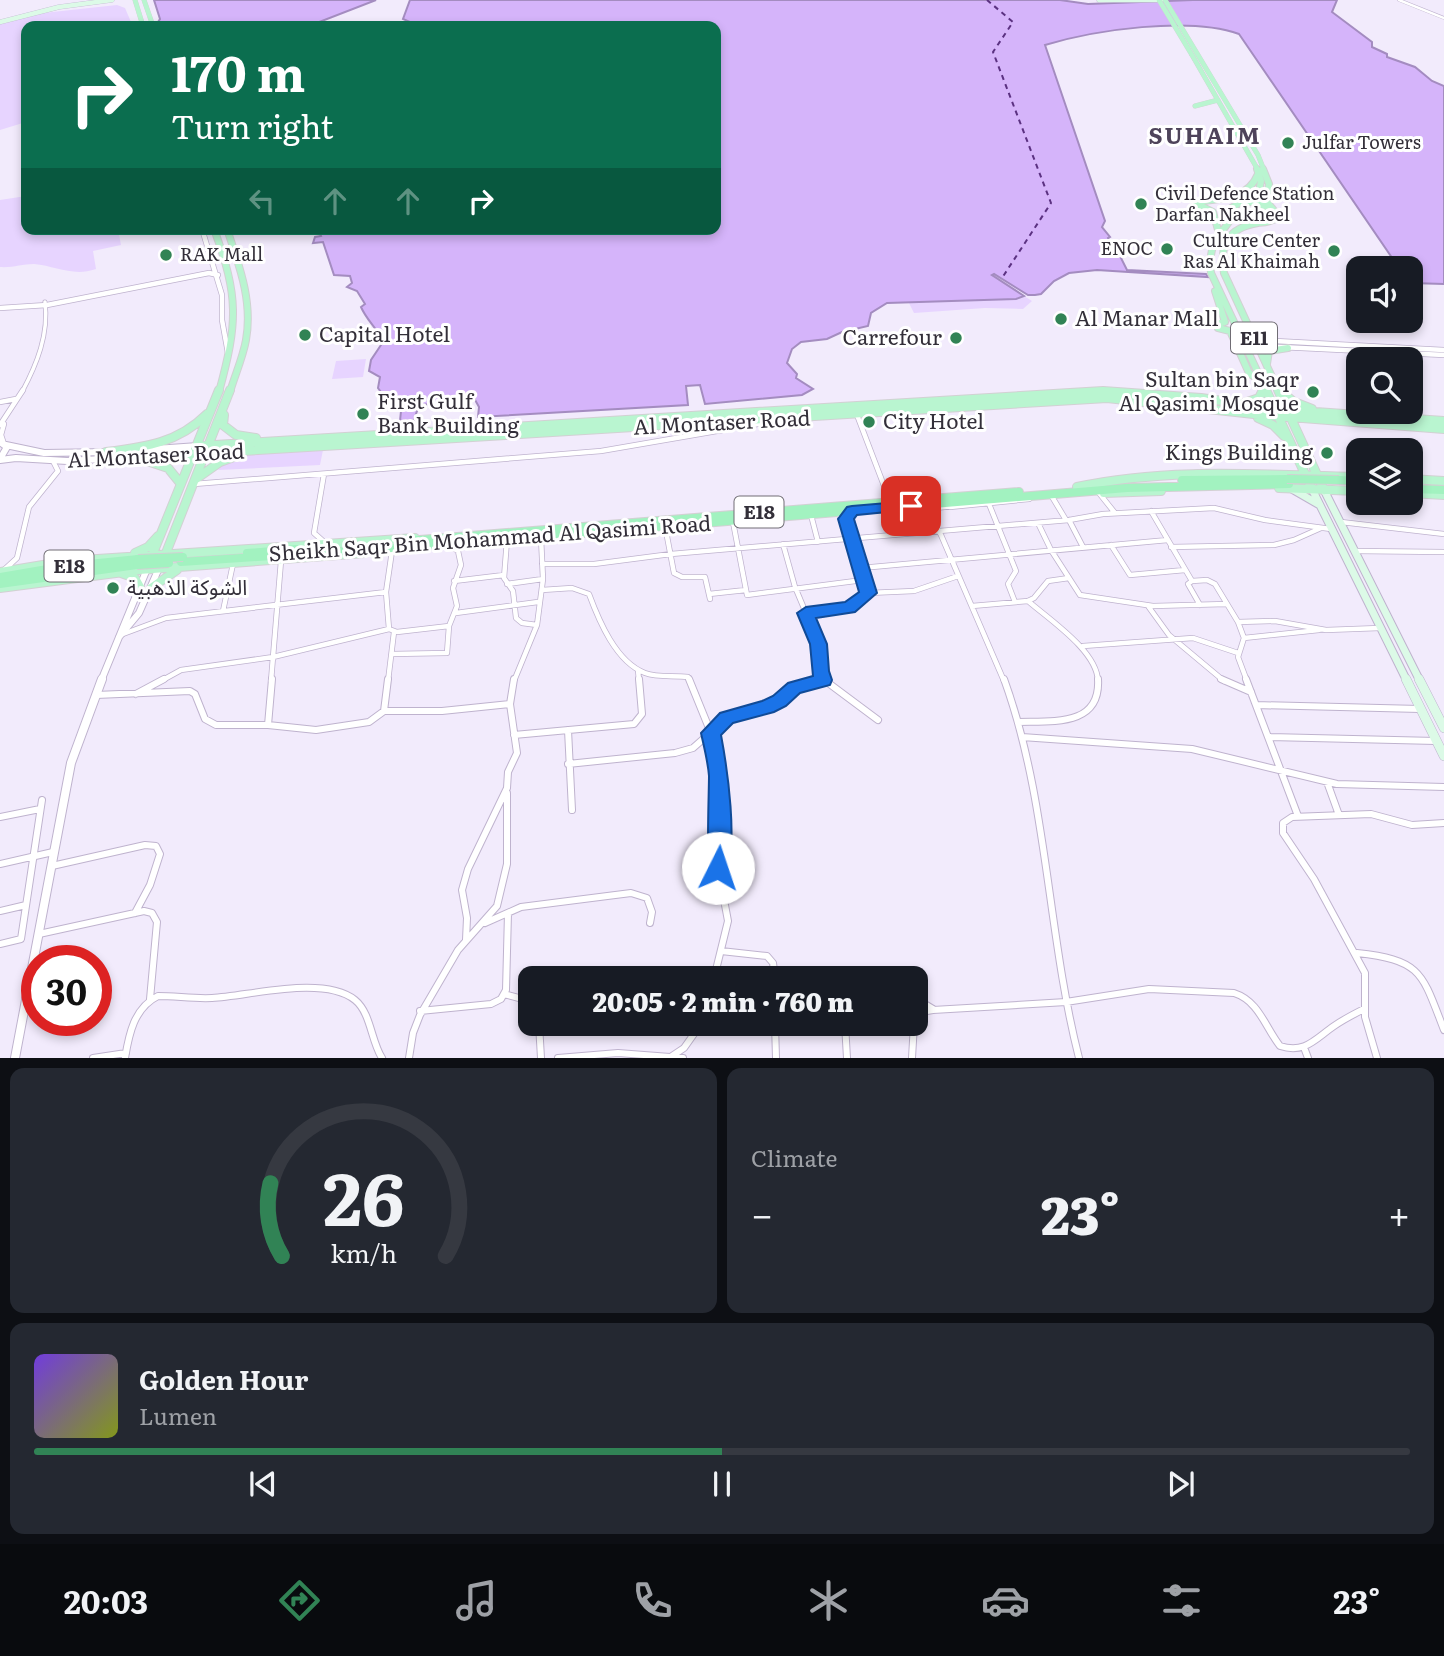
<!DOCTYPE html>
<html lang="en">
<head>
<meta charset="utf-8">
<style>
  :root { --surface:#171b24; --page:#242831; --text:#f1f3f6; --muted:#9ea1a6; --line:#363941; --accent:#318355 }
  body { margin:0; font-family:Literata,"Noto Sans Arabic",serif; background:var(--page); color:var(--text); height:100vh; display:flex; flex-direction:column; font-size:26px; white-space:nowrap }
  * { box-sizing:border-box; margin:0 }
  p { font-size:23px; color:var(--muted) }
  .icon { flex:none; width:38px; height:38px; fill:none; stroke:currentColor; stroke-width:2; stroke-linecap:round; stroke-linejoin:round }
  .map { position:relative; height:1058px; overflow:hidden }
  .details { display:flex; flex-direction:column; gap:10px; padding:10px; background:#0d0f14; flex:1 }
  .details>* { flex:none }
  .banner { position:absolute; left:21px; top:21px; width:700px; height:214px; border-radius:14px; box-shadow:0 4px 10px #0003; background:#0b6e4f; color:#fff; overflow:hidden }
  .buttons { position:absolute; left:1346px; top:256px; display:grid; gap:14px }
  .buttons a { display:grid; place-items:center; width:77px; height:77px; border-radius:14px; background:var(--surface); box-shadow:0 4px 10px #0003; font-size:35px }
  .speed { position:absolute; left:21px; top:945px; display:flex; gap:14px; font-size:35px; font-weight:700; text-align:center }
  .speed>* { display:grid; place-content:center; width:91px; height:91px; border-radius:50%; background:var(--surface); box-shadow:0 4px 10px #0003; line-height:1 }
  .speed .limit { border:10px solid #d22; background:#fff; color:#111 }
  .pin { position:absolute; display:grid; place-items:center; width:60px; height:60px; color:#fff; margin:-30px; border-radius:14px; box-shadow:0 4px 10px #0006 }
  .me { position:absolute; width:77px; margin:-38px; rotate:4deg; stroke-linejoin:round; filter:drop-shadow(0 0 5px #0008) }
  .turn { display:flex; align-items:center; gap:24px; height:147px; padding:0 35px; font-size:32px }
  .turn .icon { width:91px; height:91px; stroke-width:2.5 }
  .turn b { display:block; font-size:49px; line-height:60px }
  .lanes { display:flex; align-items:center; height:66px; padding:0 35px; background:#0003; justify-content:center; gap:35px; direction:ltr }
  .lanes .off { opacity:.35 }
  .big { font-size:52px; font-weight:800; line-height:1.1 }
  .details .tile { flex:1; display:flex; flex-direction:column; justify-content:center; gap:10px; min-width:0; padding:0 24px; border-radius:14px; background:var(--page) }
  .details .dial { align-items:center; gap:0 }
  .dial svg { height:182px; overflow:visible; fill:none; stroke:var(--line); stroke-width:7; stroke-linecap:round; text-anchor:middle }
  .dial text { fill:var(--text); stroke:none }
  .song { display:flex; align-items:center; gap:21px }
  .cover { width:84px; height:84px; border-radius:10px; background:linear-gradient(135deg,hsl(260 70% 55%),hsl(70 70% 35%)) }
  .played { height:7px; border-radius:4px; background:linear-gradient(90deg,var(--accent) 50%,var(--line) 50%) }
  .keys { display:flex; justify-content:space-around; direction:ltr }
  .heat { display:flex; justify-content:space-between; align-items:center; font-size:38px; direction:ltr }
  .details .tiles { flex:1; display:grid; gap:10px; grid-template-columns:1fr 1fr }
  .tile:last-child { grid-column:span 2 }
  .trip { position:absolute; left:518px; top:966px; width:410px; height:70px; border-radius:14px; background:var(--surface); box-shadow:0 4px 10px #0003; font-weight:800; line-height:70px; text-align:center }
  .tab-bar { display:flex; height:112px; justify-content:space-around; align-items:center; background:#090b0e; color:var(--muted) }
  .tab-bar .icon { width:49px; height:49px }
  .tab-bar .selected { color:var(--accent) }
  .tab-bar b { font-size:32px; color:var(--text) }
  .map>svg:first-child { display:block }
</style>
</head>
<body>
<div class="map">
<svg width="1444" height="1058" viewBox="0 0 1444 1058">
  <rect width="100%" height="100%" fill="#f2ebfc"/>
  <!-- green -->
  <path fill="#e7d4ff" d="M117 5 125 8 131 22 118 26H26V122L0 130V24L34 14Z
    M26 196V229H118L121 245 93 251 96 269C73 277 56 266 34 264 22 264 12 268 0 267V200Z
    M1024 296 1032 301 1023 309 985 308 914 313 908 301 992 300Z
    M366 359 363 377 332 379 336 361Z
    M323 450 320 465 218 470C235 447 295 452 323 450Z"/>
  <!-- water -->
  <path fill="#d5b4fa" stroke="#a48cc0" stroke-width="2" d="M154 0H376L309 26H164L158 22 160 19Z
    M410 0H1060L1088 4 1193 0H1337L1332 12 1372 42V47L1387 54V57L1415 67 1432 81 1444 86V284L1411 283 1410 268H1399L1239 34C1189 16 1095 30 1045 45L1105 221 1102 227 1110 237 1108 238 1111 246 1116 248 1127 270 1206 274 1208 277 1097 270 1069 273 1054 281 1041 294 1035 295H1028L994 274 992 275 1024 296 1016 299 887 303 871 313 868 326 842 332 827 339 801 342 792 349 787 363 797 374 796 378 813 389 802 395 705 404 700 385 686 386 688 405 478 417 479 407 474 398H451L446 403 419 405 414 420 400 421 402 401 387 400 378 388 380 377 369 371 371 360 383 342C378 329 367 321 361 307L365 304 357 291 347 287 352 283 350 276 334 275 323 242 313 243 315 237 321 236 318 229H716V26H433L412 23 403 19Z"/>
  <g fill="none" stroke-linecap="round" stroke-linejoin="round">
    <!-- ferry -->
    <path stroke="#5b3181" stroke-width="2" stroke-dasharray="5 4.5" stroke-linecap="butt" d="M987 0 1013 22 993 52 1051 203 1002 278"/>
    <!-- minor-far3 casing -->
    <g stroke="#bfb3ce" stroke-width="3.5">
      <path id="minor-far3" d="M1399 0 1444 18"/>
    </g>
    <!-- minor-far2 casing -->
    <g stroke="#bfb3ce" stroke-width="5">
      <path id="minor-far2" d="M22 392C37 364 49 334 45 302"/>
    </g>
    <!-- minor-far1 casing -->
    <g stroke="#bfb3ce" stroke-width="6">
      <path id="minor-far1" d="M0 402 16 399
        M857 415 886 491 898 500
        M4 424 1 435 4 444
        M0 425 23 390
        M194 484 601 451 769 422
        M1099 493 1115 513
        M1051 495 1066 520
        M989 504 1016 571 1008 584 1015 602
        M950 507 1029 499
        M918 508 931 519 941 535 1004 681
        M1151 511 1192 581 1188 584 1200 605
        M839 514 854 539 868 593
        M811 515 818 542
        M930 515 936 508 953 506
        M1069 520 1083 547
        M733 522 747 595 863 580
        M1341 522 1444 534
        M1038 523 1051 550 1080 595 1153 606 1227 604
        M665 526 674 573 682 577H705L710 599
        M507 540 504 578 513 591 516 618 522 623 537 625
        M323 541 314 533 324 474
        M783 544 795 587 819 644 820 671 824 681
        M1111 545 1130 575 1185 570
        M1171 547 1274 545 1294 540 1321 528
        M392 551 386 592 389 629 397 632 449 626
        M1354 551 1444 552
        M542 564H594L671 554 1069 520 1103 514 1214 508 1265 520 1331 529
        M861 568 1168 540
        M5 569 17 558 29 507 58 471 53 461
        M454 581 504 575
        M1192 581 1207 580 1215 584 1238 622 1244 638 1238 657 1247 681
        M507 584 543 579
        M542 590 572 588 589 594C599 621 616 662 645 673 658 678 674 675 688 677L690 681
        M709 594 746 590
        M1028 601C1050 620 1097 651 1098 681
        M972 606 1028 601 1034 598 1048 581 1069 578
        M1148 606 1169 635 1224 681
        M223 611 233 564
        M456 613 538 602
        M806 613 850 608 868 593 914 591 958 576
        M1238 622 1275 621 1326 630 1380 628
        M123 634 166 618 386 592
        M1244 638 1319 630
        M1083 646 1193 638 1238 653
        M392 654 447 653 449 626 457 606 453 588 461 565 458 551 450 546
        M638 670 639 681
        M161 681 181 670 273 657 389 629
        M271 681 281 561
        M388 681 394 632
        M514 681 537 625 543 579 541 538
        M819 681 823 680"/>
    </g>
    <!-- minor casing -->
    <g stroke="#bfb3ce" stroke-width="8">
      <path id="minor" d="M689 679 711 733 718 772V868L728 921 714 978
        M823 679 878 720
        M1004 679C1048 800 1047 933 1079 1058
        M1221 679 1251 692
        M1246 679 1298 816
        M136 694 164 679
        M96 695 190 691 195 694 205 719 216 725H268L316 730 369 722 384 711H442L510 704
        M1256 705 1420 709
        M384 711 388 679
        M1018 722C1052 721 1101 727 1098 679
        M268 725 272 679
        M568 730 572 810
        M514 735 634 724 642 714 639 679
        M1022 737 1192 749 1337 784 1444 787
        M1270 737 1436 741
        M568 764 675 753 693 748 727 718 767 707 780 701 794 687 823 680
        M1327 782 1339 815
        M0 817 40 809
        M0 864 53 852
        M52 866 145 845 156 846 160 854 150 885 135 913
        M0 911 26 905
        M485 923 521 907 631 893 647 898 652 912 650 923
        M39 934 144 911 152 913 157 922 150 999
        M466 940 467 918 462 890 468 869 507 788 508 772 517 753 510 704 514 679
        M0 944 21 939 42 800
        M721 951 767 956 773 963 775 978
        M1357 953C1422 960 1422 973 1444 1030
        M504 994 530 1001
        M915 998 933 1009
        M420 1011 491 1004 501 999 506 990 508 913
        M915 1021 921 1012 933 1010 1066 1002 1149 989 1234 993C1259 1001 1265 1027 1280 1046 1305 1054 1315 1039 1334 1026 1344 1019 1354 1014 1364 1009
        M539 1024 541 1058
        M775 1024 776 1058
        M845 1024 847 1058
        M1305 1050 1308 1058
        M672 1056 684 1048 701 1024
        M93 1058 126 1053
        M125 1058C129 1034 134 1008 158 996 176 996 194 999 212 998 250 996 323 975 355 1000 371 1013 371 1041 382 1058
        M409 1058 413 1033 420 1015 458 950 497 906 507 864V793
        M558 1058 618 1053 683 1058
        M912 1058 914 1024
        M1377 1058 1365 1017V973L1314 879 1283 833V823L1292 817 1371 814 1412 825 1444 823"/>
    </g>
    <!-- tertiary-far2 casing -->
    <g stroke="#bfb3ce" stroke-width="6">
      <path id="tertiary-far2" d="M202 229 222 295V320L228 353
        M0 308 47 305 209 273 218 275
        M1251 329 1257 336 1275 341 1444 350
        M1258 346 1444 355"/>
    </g>
    <!-- tertiary-far1 casing -->
    <g stroke="#bfb3ce" stroke-width="8">
      <path id="tertiary-far1" d="M0 442 7 447 0 459
        M6 445 44 453 109 452
        M141 450 198 446
        M0 460 16 458 67 461 194 454
        M119 637 139 613 159 568
        M101 681 147 569"/>
    </g>
    <!-- tertiary casing -->
    <g stroke="#bfb3ce" stroke-width="10">
      <path id="tertiary" d="M15 1058 71 763 102 679"/>
    </g>
    <!-- secondary-far2 casing -->
    <g stroke="#bfb3ce" stroke-width="5">
      <path id="secondary-far2" d="M1099 0H1161
        M0 22 59 7 112 0"/>
    </g>
    <!-- secondary-far1 casing -->
    <g stroke="#bfb3ce" stroke-width="9">
      <path id="secondary-far1" d="M1292 489 1318 504
        M1312 489 1407 681
        M1324 490 1420 681"/>
    </g>
    <!-- secondary casing -->
    <g stroke="#bfb3ce" stroke-width="10">
      <path id="secondary" d="M1406 679 1444 756
        M1419 679 1444 728"/>
    </g>
    <!-- primary-far2 casing -->
    <g stroke="#d2d1d3" stroke-width="5">
      <path id="primary-far2" d="M135 0 143 26
        M144 0 153 26
        M1165 0 1258 155 1264 170
        M1192 55 1258 170
        M1195 106 1218 100"/>
    </g>
    <!-- primary-far1 casing -->
    <g stroke="#d2d1d3" stroke-width="8">
      <path id="primary-far1" d="M1263 169 1269 184 1266 201 1272 208
        M1203 201C1225 199 1249 197 1258 174
        M1244 202 1259 191 1261 181 1257 169
        M1251 202 1272 208 1279 217C1263 227 1246 223 1232 212L1231 208 1240 203Z
        M1195 203 1213 212 1218 230
        M1232 212C1232 229 1206 234 1211 273L1267 392
        M1258 223C1228 228 1219 244 1224 273L1279 392
        M214 229C239 297 238 322 219 392
        M227 229C239 265 253 301 246 340 243 357 235 375 230 392
        M1215 291 1225 322 1217 324
        M1218 328 1230 331 1249 373 1261 382
        M1267 364 1269 351 1288 348
        M1091 392H1114
        M1262 392 1265 387"/>
    </g>
    <!-- primary casing -->
    <g stroke="#d2d1d3" stroke-width="10">
      <path id="primary" d="M1266 390 1312 489
        M1278 390 1324 490
        M1282 392 1294 402 1312 409
        M1244 403 1259 398 1263 390
        M224 415 223 425 236 435 256 438
        M1258 418 1273 425 1284 436
        M198 446 1103 391 1201 398 1287 410 1444 421
        M106 452C146 447 178 443 207 414
        M194 454 1107 398 1263 415 1444 429
        M135 457 168 468 181 484
        M196 479 220 462 239 455
        M1410 479 1444 481
        M1077 487C1168 467 1265 475 1358 477
        M1279 488 1358 491
        M1104 493 1161 491
        M1410 493 1444 495
        M135 553 148 547 158 536
        M151 558 219 390
        M164 558 230 390
        M0 572 67 561 415 538
        M121 573 135 578 140 587
        M0 588 139 570 365 553
        M151 588 177 570"/>
    </g>
    <!-- trunk casing -->
    <g stroke="#d2d1d3" stroke-width="10">
      <path id="trunk" d="M1182 480 1287 479
        M1339 480 1358 481
        M1410 489 1444 490
        M407 541 1019 492
        M247 553 296 549
        M181 562 437 545 1127 488 1289 484
        M0 577 59 567 138 559
        M0 584 137 565"/>
    </g>
    <!-- minor-far3 -->
    <use href="#minor-far3" stroke="#fff" stroke-width="2.5"/>
    <!-- minor-far2 -->
    <use href="#minor-far2" stroke="#fff" stroke-width="3.5"/>
    <!-- minor-far1 -->
    <use href="#minor-far1" stroke="#fff" stroke-width="4.5"/>
    <!-- minor -->
    <use href="#minor" stroke="#fff" stroke-width="6"/>
    <!-- tertiary-far2 -->
    <use href="#tertiary-far2" stroke="#fff" stroke-width="4.5"/>
    <!-- tertiary-far1 -->
    <use href="#tertiary-far1" stroke="#fff" stroke-width="6"/>
    <!-- tertiary -->
    <use href="#tertiary" stroke="#fff" stroke-width="8"/>
    <!-- secondary-far2 -->
    <use href="#secondary-far2" stroke="#dcfae7" stroke-width="4.5"/>
    <!-- secondary-far1 -->
    <use href="#secondary-far1" stroke="#dcfae7" stroke-width="7"/>
    <!-- secondary -->
    <use href="#secondary" stroke="#dcfae7" stroke-width="9"/>
    <!-- primary-far2 -->
    <use href="#primary-far2" stroke="#b9f5d0" stroke-width="4.5"/>
    <!-- primary-far1 -->
    <use href="#primary-far1" stroke="#b9f5d0" stroke-width="6"/>
    <!-- primary -->
    <use href="#primary" stroke="#b9f5d0" stroke-width="8"/>
    <!-- trunk -->
    <use href="#trunk" stroke="#a2f2c0" stroke-width="8"/>
    <!-- primary-bridge casing -->
    <g stroke="#d2d1d3" stroke-width="5" stroke-linecap="butt">
      <path id="primary-bridge" d="M1159 0 1192 55"/>
    </g>
    <!-- trunk-bridge casing -->
    <g stroke="#d2d1d3" stroke-width="10" stroke-linecap="butt">
      <path id="trunk-bridge" d="M1287 479 1339 480
        M138 559 183 557
        M137 565 169 563"/>
    </g>
    <!-- primary-bridge -->
    <use href="#primary-bridge" stroke="#b9f5d0" stroke-width="4.5"/>
    <!-- trunk-bridge -->
    <use href="#trunk-bridge" stroke="#a2f2c0" stroke-width="8"/>
  </g>
  <!-- route -->
  <path fill="#1a73e8" stroke="#114b97" stroke-width="2" d="M911 501 917 502 919 506 917 509 857 515 854 519 877 593 855 612 816 618 827 644 829 671 832 680 830 685 800 693 786 706 774 712 733 723 721 735C727 767 739 846 725 875L718 877 710 875C706 865 709 794 709 776 708 762 704 747 701 733L720 713 762 701 773 696 788 683 813 676 810 644 797 613 806 607 845 602 859 592 838 519 847 507 852 506Z"/>
  <!-- markers -->
  <g fill="#318355" stroke="#fff" stroke-width="2.5">
    <circle cx="1288" cy="143" r="7"/>
    <circle cx="1141" cy="204" r="7"/>
    <circle cx="1167" cy="249" r="7"/>
    <circle cx="1334" cy="251" r="7"/>
    <circle cx="166" cy="255" r="7"/>
    <circle cx="1061" cy="319" r="7"/>
    <circle cx="305" cy="335" r="7"/>
    <circle cx="956" cy="338" r="7"/>
    <circle cx="1313" cy="392" r="7"/>
    <circle cx="363" cy="414" r="7"/>
    <circle cx="869" cy="422" r="7"/>
    <circle cx="1327" cy="453" r="7"/>
    <circle cx="113" cy="588" r="7"/>
  </g>
  <g text-anchor="middle" stroke-width="6" stroke-linejoin="round" paint-order="stroke">
    <!-- far-poi labels -->
    <g font-size="18" fill="#332f39" stroke="#fff" text-anchor="start">
      <text x="1302" y="149">Julfar Towers</text>
      <text x="1155" y="200">Civil Defence Station<tspan x="1155" dy="21">Darfan Nakheel</tspan></text>
      <text x="1320" y="247" text-anchor="end">Culture Center<tspan x="1320" dy="21">Ras Al Khaimah</tspan></text>
      <text x="1153" y="255" text-anchor="end">ENOC</text>
      <text x="180" y="261">RAK Mall</text>
    </g>
    <!-- shield labels -->
    <g fill="#fff" stroke="#706d74" stroke-width="2">
      <rect x="1231" y="322.5" width="46" height="31" rx="5"/>
      <rect x="734.5" y="496.5" width="49" height="31" rx="5"/>
      <rect x="44.5" y="550.5" width="49" height="31" rx="5"/>
    </g>
    <g font-size="19" font-weight="bold" fill="#332f39">
      <text x="1254" y="345">E11</text>
      <text x="759" y="519">E18</text>
      <text x="69" y="573">E18</text>
    </g>
    <!-- poi labels -->
    <g font-size="21" fill="#332f39" stroke="#fff" text-anchor="start">
      <text x="1075" y="326">Al Manar Mall</text>
      <text x="319" y="342">Capital Hotel</text>
      <text x="942" y="345" text-anchor="end">Carrefour</text>
      <text x="1299" y="387" text-anchor="end">Sultan bin Saqr<tspan x="1299" dy="24">Al Qasimi Mosque</tspan></text>
      <text x="377" y="409">First Gulf<tspan x="377" dy="24">Bank Building</tspan></text>
      <text x="883" y="429">City Hotel</text>
      <text x="1313" y="460" text-anchor="end">Kings Building</text>
      <text x="127" y="595">الشوكة الذهبية</text>
    </g>
    <!-- street labels -->
    <g font-size="21" fill="#332f39" stroke="#fff">
      <text transform="translate(722 423) rotate(-3)" y="7">Al Montaser Road</text>
      <text transform="translate(156 456) rotate(-3)" y="7">Al Montaser Road</text>
      <text transform="translate(490 539) rotate(-4)" y="7">Sheikh Saqr Bin Mohammad Al Qasimi Road</text>
    </g>
    <!-- far-district labels -->
    <g font-size="23" font-weight="bold" letter-spacing="2" fill="#4e435a" stroke="#fff">
      <text x="1205" y="144">SUHAIM</text>
    </g>
  </g>
</svg>
<div class="buttons">
<a><svg class="icon" aria-label="sound" viewBox="0 0 24 24"><path d="M4 9h4l5-4v14l-5-4H4zM17 9q2 3 0 6"/></svg></a>
<a><svg class="icon" aria-label="search" viewBox="0 0 24 24"><circle cx="10" cy="10" r="6"/><path d="M15 15l6 6"/></svg></a>
<a><svg class="icon" aria-label="layers" viewBox="0 0 24 24"><path d="M12 4l9 5-9 5-9-5zM3 14l9 5 9-5"/></svg></a>
</div>
<div class="speed"><div class="limit">30</div></div>
<div class="pin" style="left:911px;top:506px;background:#d93025"><svg class="icon" aria-label="arrive" viewBox="0 0 24 24"><path d="M6 21V4h12l-3 4 3 4H6"/></svg></div>
<svg class="me" style="left:718px;top:868px" viewBox="-20 -20 40 40"><circle r="19" fill="#fff"/><path d="M0-13L10 11 0 6-10 11z" fill="#1a73e8"/></svg>
<div class="trip">20:05 · 2 min · 760 m</div>
<div class="banner">
<div class="turn"><svg class="icon" aria-label="right" viewBox="0 0 24 24"><path d="M7 20v-9h11M14 6l5 5-5 5"/></svg><div><b>170 m</b>Turn right</div></div>
<div class="lanes"><svg class="icon off" aria-label="left" viewBox="0 0 24 24"><path d="M17 20v-9H6M10 6l-5 5 5 5"/></svg><svg class="icon off" aria-label="ahead" viewBox="0 0 24 24"><path d="M12 20V5M6 11l6-6 6 6"/></svg><svg class="icon off" aria-label="ahead" viewBox="0 0 24 24"><path d="M12 20V5M6 11l6-6 6 6"/></svg><svg class="icon" aria-label="right" viewBox="0 0 24 24"><path d="M7 20v-9h11M14 6l5 5-5 5"/></svg></div>
</div>
</div>
<section class="details">
<div class="tiles">
<div class="tile dial"><svg viewBox="0 0 100 80">
<path d="M14 69A42 42 0 1 1 86 69"/>
<path d="M14 69A42 42 0 0 1 9 37" stroke="#318355"/>
<text x="50" y="56" font-size="32" font-weight="700">26</text>
<text x="50" y="72" font-size="11">km/h</text>
</svg></div>
<div class="tile"><p>Climate</p>
<div class="heat"><a>−</a><b class="big">23°</b><a>+</a></div>
</div>
<div class="tile">
<div class="song"><i class="cover"></i><div><b>Golden Hour</b><p>Lumen</p></div></div>
<div class="played"></div>
<div class="keys"><svg class="icon" aria-label="previous" viewBox="0 0 24 24"><path d="M18 5L8 12l10 7zM5 5v14"/></svg><svg class="icon" aria-label="pause" viewBox="0 0 24 24"><path d="M8 5v14M16 5v14"/></svg><svg class="icon" aria-label="next" viewBox="0 0 24 24"><path d="M6 5l10 7-10 7zM19 5v14"/></svg></div>
</div>
</div>
</section>
<nav class="tab-bar">
<b>20:03</b>
<svg class="icon selected" aria-label="directions" viewBox="0 0 24 24"><path d="M12 3l9 9-9 9-9-9zM9 14v-3h6M13 9l2 2-2 2"/></svg>
<svg class="icon" aria-label="music" viewBox="0 0 24 24"><path d="M9 18V5l10-2v13"/><circle cx="6" cy="18" r="3"/><circle cx="16" cy="16" r="3"/></svg>
<svg class="icon" aria-label="phone" viewBox="0 0 24 24"><path d="M5 4h4l2 5-3 2q2 4 5 5l2-3 5 2v4C11 20 4 13 5 4z"/></svg>
<svg class="icon" aria-label="climate" viewBox="0 0 24 24"><path d="M12 3v18M4 7l16 10M4 17L20 7"/></svg>
<svg class="icon" aria-label="car" viewBox="0 0 24 24"><path d="M5 17H2v-5l4-1 3-4h7l3 4 3 1v5h-3M9 17h6M6 11h13"/><circle cx="7" cy="17" r="2"/><circle cx="17" cy="17" r="2"/></svg>
<svg class="icon" aria-label="filters" viewBox="0 0 24 24"><path d="M4 7h16M4 17h16"/><circle cx="9" cy="7" r="2"/><circle cx="15" cy="17" r="2"/></svg>
<b>23°</b>
</nav>
</body>
</html>
